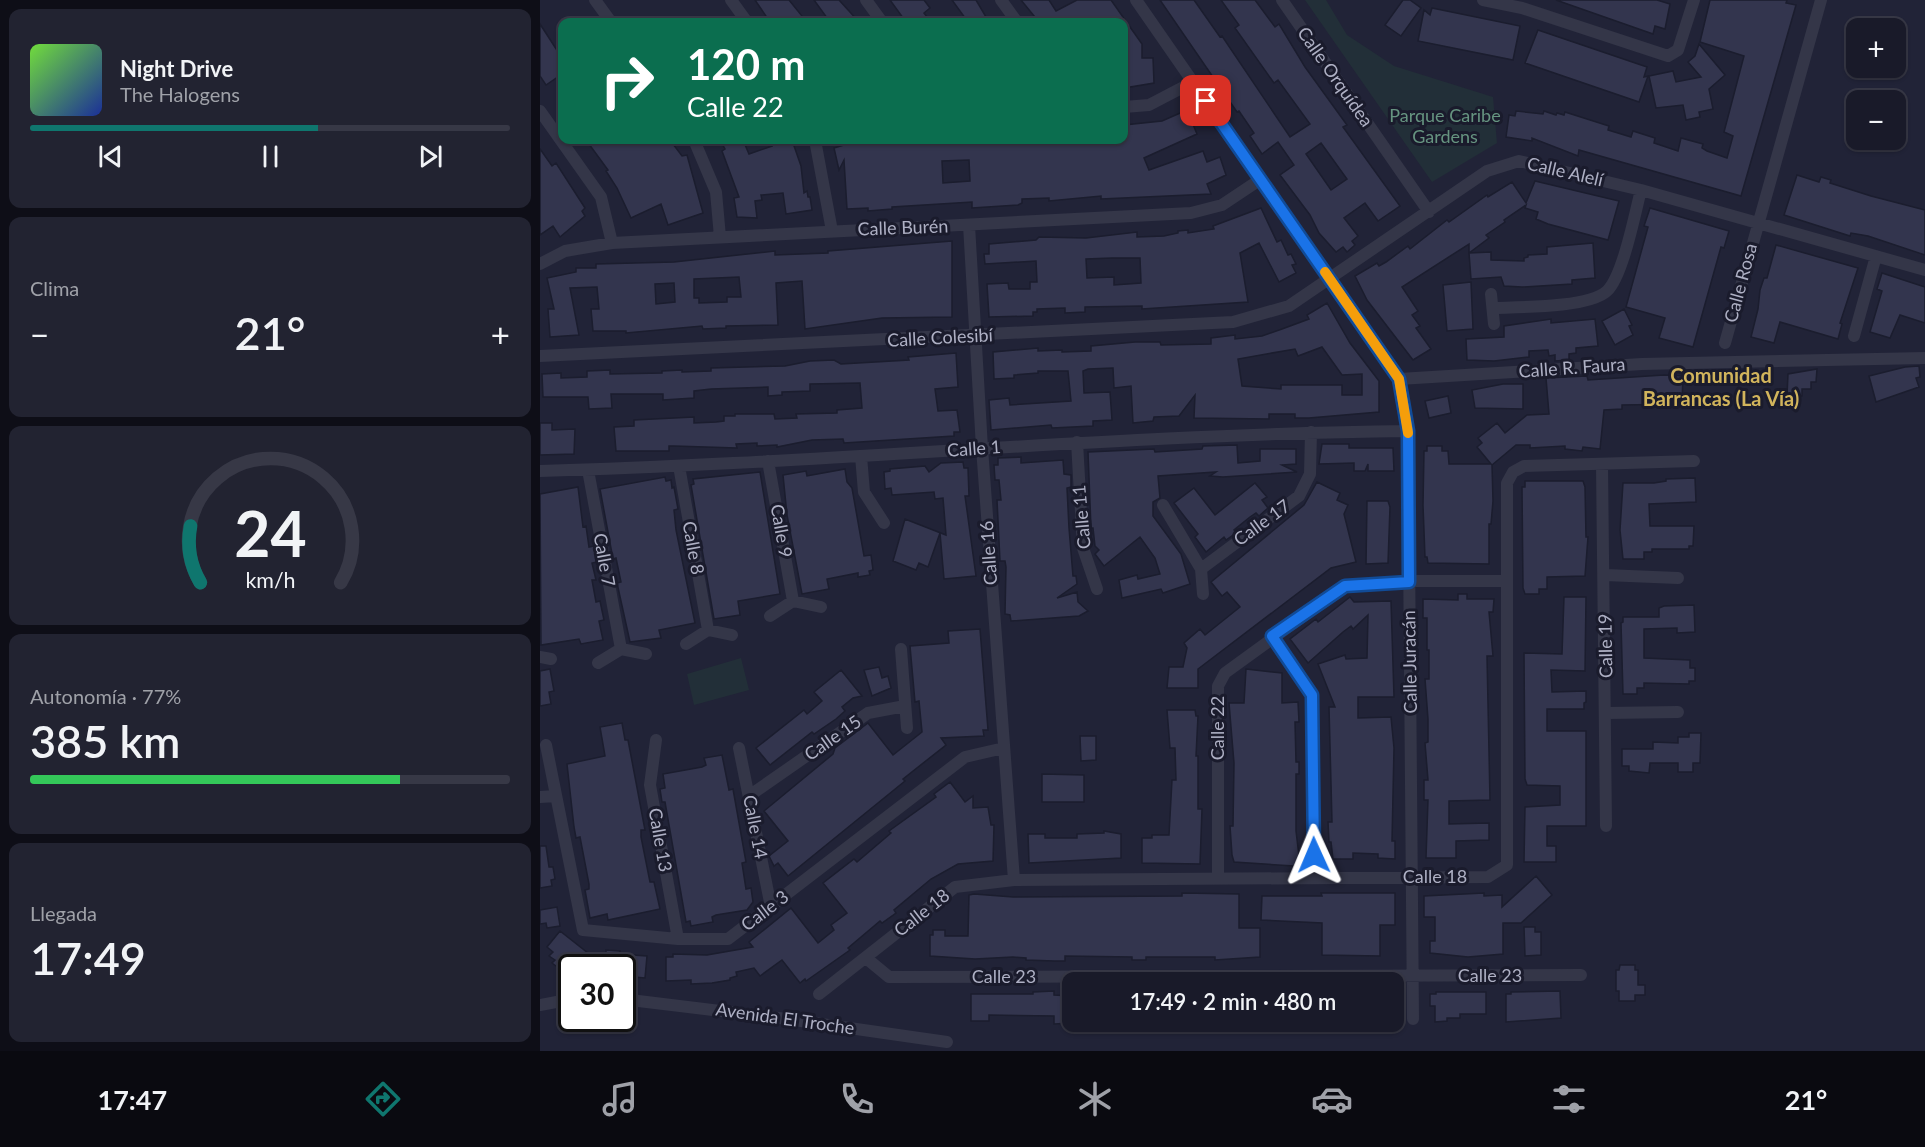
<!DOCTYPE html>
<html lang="es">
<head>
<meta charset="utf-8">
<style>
  :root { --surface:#191a29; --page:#222331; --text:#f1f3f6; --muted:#9fa1a8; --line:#373846; --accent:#0f766e }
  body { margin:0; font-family:Lato,sans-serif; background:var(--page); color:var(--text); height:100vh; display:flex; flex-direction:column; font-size:22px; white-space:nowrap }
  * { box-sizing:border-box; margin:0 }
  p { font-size:20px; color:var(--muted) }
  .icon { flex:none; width:33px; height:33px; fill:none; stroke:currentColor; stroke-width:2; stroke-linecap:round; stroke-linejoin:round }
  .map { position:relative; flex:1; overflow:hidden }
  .details { display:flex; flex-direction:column; gap:9px; padding:9px; background:#0e0e17; width:540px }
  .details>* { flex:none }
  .hud { position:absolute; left:18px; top:18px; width:570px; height:126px; border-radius:12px; box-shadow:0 2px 4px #0004,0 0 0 2px var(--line); background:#0b6e4f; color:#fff; overflow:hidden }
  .fabs { position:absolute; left:1306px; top:18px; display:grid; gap:12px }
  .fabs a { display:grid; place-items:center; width:60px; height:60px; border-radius:12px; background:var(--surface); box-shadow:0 2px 4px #0004,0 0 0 2px var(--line); font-size:30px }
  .speed { position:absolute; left:18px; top:954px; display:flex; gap:12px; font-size:30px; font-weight:700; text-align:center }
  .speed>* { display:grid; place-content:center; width:78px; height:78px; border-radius:50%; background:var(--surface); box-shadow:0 2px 4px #0004,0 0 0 2px var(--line); line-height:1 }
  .speed .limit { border:3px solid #111; border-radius:9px; background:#fff; color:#111 }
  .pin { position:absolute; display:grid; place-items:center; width:51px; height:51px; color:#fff; margin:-26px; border-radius:12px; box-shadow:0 3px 9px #0006 }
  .me { position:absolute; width:66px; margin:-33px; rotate:359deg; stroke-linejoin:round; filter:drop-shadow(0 0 4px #0008) }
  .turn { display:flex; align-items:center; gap:21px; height:126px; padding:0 30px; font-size:27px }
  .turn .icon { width:78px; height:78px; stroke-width:2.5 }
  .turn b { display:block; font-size:42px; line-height:51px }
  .big { font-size:45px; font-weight:600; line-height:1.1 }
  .details .tile { flex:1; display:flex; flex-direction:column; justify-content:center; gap:9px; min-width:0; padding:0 21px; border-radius:12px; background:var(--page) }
  .details .dial { align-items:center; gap:0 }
  .dial svg { height:156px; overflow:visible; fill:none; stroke:var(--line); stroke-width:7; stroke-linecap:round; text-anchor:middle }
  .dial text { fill:var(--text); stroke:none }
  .song { display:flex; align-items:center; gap:18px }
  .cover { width:72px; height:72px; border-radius:9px; background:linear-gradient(135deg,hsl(100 70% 55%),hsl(230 70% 35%)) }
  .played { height:6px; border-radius:3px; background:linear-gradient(90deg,var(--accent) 60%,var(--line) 60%) }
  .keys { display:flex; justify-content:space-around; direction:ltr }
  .heat { display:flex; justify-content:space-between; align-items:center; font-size:33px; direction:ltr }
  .charge { height:9px; border-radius:4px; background:linear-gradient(90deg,#34c759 77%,var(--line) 0) }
  .trip { position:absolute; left:522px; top:972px; width:342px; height:60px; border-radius:12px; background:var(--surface); box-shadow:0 2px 4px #0004,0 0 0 2px var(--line); font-weight:600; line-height:60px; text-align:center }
  .tabs { display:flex; height:96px; justify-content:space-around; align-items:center; background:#0a0a10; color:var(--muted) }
  .tabs .icon { width:42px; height:42px }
  .tabs .selected { color:var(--accent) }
  .tabs b { font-size:27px; color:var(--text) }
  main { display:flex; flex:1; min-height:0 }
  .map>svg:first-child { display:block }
</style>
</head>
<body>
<main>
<section class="details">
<div class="tile">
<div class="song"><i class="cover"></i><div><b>Night Drive</b><p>The Halogens</p></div></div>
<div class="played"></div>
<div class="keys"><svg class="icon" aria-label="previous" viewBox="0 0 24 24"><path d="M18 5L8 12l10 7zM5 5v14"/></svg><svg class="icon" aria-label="pause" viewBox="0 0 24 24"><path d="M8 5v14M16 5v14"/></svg><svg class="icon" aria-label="next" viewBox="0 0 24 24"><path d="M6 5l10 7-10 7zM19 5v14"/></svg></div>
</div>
<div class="tile"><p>Clima</p>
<div class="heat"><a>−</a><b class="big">21°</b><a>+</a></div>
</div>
<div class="tile dial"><svg viewBox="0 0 100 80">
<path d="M14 69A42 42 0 1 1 86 69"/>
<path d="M14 69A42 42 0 0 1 9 40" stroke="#0f766e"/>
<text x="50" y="56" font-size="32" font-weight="700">24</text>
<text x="50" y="72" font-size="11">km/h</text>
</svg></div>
<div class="tile"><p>Autonomía · 77%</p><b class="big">385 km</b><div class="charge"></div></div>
<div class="tile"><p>Llegada</p><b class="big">17:49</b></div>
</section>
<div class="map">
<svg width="1385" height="1051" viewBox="0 0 1385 1051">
  <rect width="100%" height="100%" fill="#212337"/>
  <!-- green -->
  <path fill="#222f38" d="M765 0H786L807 35 854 66 953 97 957 143 892 182Z
    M201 658 209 690 154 705 147 674Z"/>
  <!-- building -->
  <path fill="#33354e" stroke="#1b1d2e" stroke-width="1.5" fill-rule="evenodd" d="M215 0H249L262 16 254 22H230Z
    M274 0H299L319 22H290Z
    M350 0H384L390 8 384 13 391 22H366Z
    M412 0H436L449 22H428Z
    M481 0H509L516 11 537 0H571L602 44V58H613L614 83 584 88V22H499Z
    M620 0H654L680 37 682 36 750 137 770 124 738 80 734 83 695 28 699 25 681 0H715L735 27 739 24 765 67 807 125 803 127 860 206 838 221 825 203 804 218 818 236 812 241 815 245 807 252 803 247 796 252 779 233 770 215 740 175 754 165 738 142 722 154 710 136 714 133 699 111 697 112ZM781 143 807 179 791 190 766 154Z
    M863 0H870L881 8 861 36 845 25Z
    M1016 0H1117L1130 4 1125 29 1115 26 1113 34Z
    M1170 0H1247L1246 3 1256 5 1201 196 1039 150 1038 156 992 138V141L966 137 969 115 975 116 976 111 1003 114 1004 111 1016 115 1017 113 1024 115 1025 112 1069 126 1068 130 1091 137 1093 131 1115 138 1114 143 1138 151 1141 138 1163 144 1162 148 1167 151 1187 158 1193 136 1184 132 1204 56 1160 42Z
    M892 8 980 26 973 60 878 41 884 10 890 15Z
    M0 24 22 58V74L6 85 0 76Z
    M998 30 1107 67 1104 77 1108 76 1099 102 985 63Z
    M1159 44 1185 75 1169 89 1173 109 1159 112 1160 117 1146 120 1143 105 1116 108 1109 76 1133 71 1136 82 1161 77 1148 62 1155 56Z
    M647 110 657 134 604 158 609 170 663 151 667 162 680 157 686 175 667 184 671 194 561 199V196L509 201V198L482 199V203L478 205 432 208V202L352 207V209L328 211V208L307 209 304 160 299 170 294 148 320 140H584V125L622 121ZM429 160 430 181 403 183 402 161Z
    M46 140H130L142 156 147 155 163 213 128 225 121 204 91 218 77 188 66 171 68 170Z
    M180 140H203L209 154 232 146 228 140H252L261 166 264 193 267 191 268 197H270L272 210 246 214 243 193 221 195 222 200 215 201 217 218 197 217 194 198 199 197 182 151 185 149Z
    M0 149 12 166 16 163 45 208 42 211 45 216 20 237 13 226 0 235Z
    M1257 175 1279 182 1281 177 1291 180 1290 183 1331 196 1385 210V255L1328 236 1311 233 1310 236 1244 215Z
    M995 181 1079 201 1068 240 1008 224 996 219 998 212 985 208 986 205 964 220 965 222 946 235 949 238 929 253V244L862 287 878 311 872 315 880 326 876 328 891 349 873 360 827 300 815 276 837 263 839 266 846 262 868 246 870 249 907 220 909 222 947 195 948 197 972 182 986 203Z
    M721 208 737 242 741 240 748 255 751 254 756 264 752 265 756 273 739 282 719 243 700 253 708 302 602 309V306L545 307V312L525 313V308L497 309V312H493V316L449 317 447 284 468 283 469 289H490V282H497L496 261 445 264 444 254H449V244L496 240 499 237 546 238 597 232V237L624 236 638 233V231L648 230V233L674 229 673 226ZM572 258H600L601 283 574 285V277L547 278 546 259Z
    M1110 208 1189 231 1184 248 1181 247 1153 347 1119 338 1125 318 1086 307 1108 227 1104 226Z
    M412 241V317L342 318 265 329 262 281 236 283 238 325 186 326V328L163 329 162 326 86 333V331H53L51 309H59L57 287 30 288 39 335 10 337 8 309H14L7 278 36 272V268H56V264L134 262 235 251V255L288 253V251ZM199 277 201 297H187V302L159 303V298H154V279ZM134 283 135 302 116 304 115 284Z
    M1053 243 1055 278 1032 280V284L982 287 964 286 961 277 931 279 929 253 951 252V260L984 261V258L988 257V255L1007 254V247Z
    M1236 245 1318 268 1300 323 1302 324 1298 339 1240 322 1234 343 1211 337 1218 309 1220 290 1224 278H1227Z
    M1342 273 1385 287V323L1360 315 1350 338 1330 332 1342 291 1337 289Z
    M931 282 933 329 907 331 903 285Z
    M787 303 810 343 839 381V412L769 418H755V414H729V419L654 418 655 395 639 416 614 417 613 421 593 423 591 386 574 388 573 368 548 369 543 371 544 393 570 392 572 420 553 421V426L512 428 511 425 451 430 449 400 469 398 470 405 531 401 528 371H498V373L474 375V378L454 379 453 352 498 348V351L522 350V352L551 351V346L595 342H620L621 345 671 344V338L695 335V339L722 336 742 329 769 319 767 315ZM782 347 802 375 822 374V395H802V385H741V389L702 386 698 359 755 349 758 356Z
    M1084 309 1092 325 1089 326 1093 335 1075 345 1062 321Z
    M1011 319V323L1055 319 1058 346 1036 348V353L1029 354V360L1015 361V355L1009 356 1008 350 989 351V357L954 361 927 360 926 339 964 337V326Z
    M416 353 418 387 395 389 398 411 417 410 420 432H414V436L304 443 303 439 272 440 237 447V445L217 446V443L196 444 197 448 134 446H129V451H76L74 427 94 426V420L154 417V423L176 422 184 421V416H195V414H234L235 419 257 418 256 414 297 413V410L322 408 320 383 270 384V391L242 392V395L228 396V387L171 389 154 391V398L123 400V394H71L72 408 49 409 48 397H3L2 374 21 373V378L47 377V371L70 370V374L122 373V371L142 370V372L171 371V368L245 366 270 361 294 360 301 364 369 360 368 357Z
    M1379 366 1380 377 1376 378 1379 387 1336 402 1329 376 1365 367Z
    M1277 369 1276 382H1271V389H1262V396H1247L1248 374Z
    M1124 375 1143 376 1142 404 1082 405V409L1064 410 1060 449 1043 447 1042 451 1025 449V446L990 448V445H976L952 465 953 501 951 524H949V564L888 563 887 557H885L883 505 884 451H887V446H902V451H908L909 464H951L937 447 942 443 938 438 957 423 965 433 987 415 1009 414 1006 378 1047 376 1048 380Z
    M963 384H983V409L935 408 932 390Z
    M908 396 911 413 889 418 885 401Z
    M0 423H12V430L35 429 34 454 0 455Z
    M782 444H809V448H853L854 471H828V464L825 471H814V463L779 464Z
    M697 445 698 463 720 461V449H756V464L742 465 757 472 683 477 670 476 676 472 618 476 620 498 613 502V516L641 554 650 584 623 593 621 589 582 598 579 580 597 575 598 579 620 574 615 558 600 537 564 566 555 554 559 550 555 546 553 528H551L548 452 614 449 615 452 662 449 663 446Z
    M481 457V463L523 460 524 474 531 475V487L527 488 529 528 533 576H536L537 584 517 598 537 592 538 602 548 611 539 616 471 621 470 615 465 614 466 567 465 561H460L457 500H461L459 480H455L454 465H458V458Z
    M423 462 424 468H428L429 496H425L436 576 404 579 400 533 388 567 379 563 376 570 353 561 365 519 406 535 403 498 395 499 394 492 352 495 351 488 345 489 344 472 350 471V469L385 466 389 472 401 463Z
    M305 469 307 482 312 488 324 556 331 555 333 570 329 571 330 575 318 577V573L287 579 289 589 262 594 247 515 243 475 266 471 267 476Z
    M220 472 240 594 198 601 200 615 174 619 151 485 154 484 153 479Z
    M125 477 126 481 131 480 132 488 134 487 138 509 134 510 136 530 155 623 119 630 121 638 90 642 77 583 81 582 76 558 73 559 60 489Z
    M1155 478 1156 502 1109 504 1110 526H1154L1153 546H1149V549H1112V552H1104V559H1083L1080 530 1083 483H1114L1126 481V479Z
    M985 481H1043L1045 487 1046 537H1048L1045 576 1007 577V589H999V594H985L983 588 982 487H985Z
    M777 482 800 493 797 500 808 505 804 514 816 562 791 568 658 669V688H627L629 667H643L647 648 644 643 660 629 665 635 700 607 687 592 682 596 671 582 764 505Z
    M715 483 727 497 722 500 728 508 719 516 716 513 710 517 694 530 696 533 686 540 684 537 666 552 655 537 658 534 634 503 654 488 675 515Z
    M38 487 43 527 46 526 49 547 54 546 57 562 52 563 56 580H52L56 602 60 601 64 620 59 621 63 640 41 644 39 639 1 645 0 494Z
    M827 501H848L850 507 848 563 826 564Z
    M918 594H927V599H954L953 612H949L953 656H947L950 800 909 801V824L949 823V840L916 841V858H886L888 800H884V780H888L885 743 888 742V719L885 679H889V650H887V618H883V599L918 600Z
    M810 597 814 602 851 601 854 697H818V718L851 717 854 748 852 841H855V859L838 858V854L813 853V859H793L791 842H789L788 822H792L789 707H795L778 664 805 655 806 659 827 658 828 615 813 629 811 626 803 632 768 663 750 639 776 619 778 622Z
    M1024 597H1046L1045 671 1011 670 1012 692 1046 691V702L1044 703V709H1007V731H1046V826H1007V846H1016V862H984L985 807 1020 805V786L987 785 985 779 984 653 1022 654Z
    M1154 605 1155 632 1137 633V628L1104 629V658L1150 660V668H1155V681H1149V684L1104 683V688H1097V694H1083L1081 623 1083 622V617H1119V608L1124 606Z
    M440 629 448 730H443L444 736 401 738 406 745 363 779 365 781 248 876 238 863 234 866 229 856 248 841 224 811 293 754 295 748 328 723 353 755 382 732 379 701 375 702 370 646 409 643 408 631Z
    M339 667 342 678 348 676 351 688 332 696 324 670Z
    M10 669 14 691 9 692 11 704 0 706V671Z
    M706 669 742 673V703L758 702 759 722H755L756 762H759V774H756V831L759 856 754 866 694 862 692 855 690 826H693L694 763 689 703H704Z
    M301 670 322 696 313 698 302 707 305 711 296 719 274 734 272 732 230 765 216 748 264 710 267 714 282 701 274 692Z
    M627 710H655L656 716H658L656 756H658V809H662L660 864 602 863V838H612V835H629L632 780H636L635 748H630Z
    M82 723 85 740H88L105 830H101V837L110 882H114L120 909 68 920 67 914 50 918 45 890 49 889V884L40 837 36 838 34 827 27 764 65 756 60 727Z
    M1149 733H1161L1160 763H1153V772H1138V763H1110L1109 773 1089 771V766H1082V749H1113V742L1138 743V737H1149Z
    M540 736H556V760L541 761Z
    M182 755 189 790 193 789 206 862 202 863 206 889 211 888 213 902 207 910 176 915 172 917 173 922 151 926 150 921 146 922 125 802H122L120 789 125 788 123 774 162 767 166 765 164 758Z
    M502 774 544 775V802H502Z
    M410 782 425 802 433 796V808L448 807 451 825H454L453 861 418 864 391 879 354 910 356 913 342 923 340 921 308 948 310 950 266 981 265 979 260 983 242 960 220 976 214 968 196 972 197 976 190 978V980L172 983 151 984V980L126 981V957H133V954L167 955 213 947 209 942 251 908 278 943 294 930 291 925 307 913 283 883 314 859 317 862 351 833 349 831 396 797 394 794Z
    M564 831 581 834V858L489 863 488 834H505V838H537V834L564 833Z
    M0 846H6L9 867H13L15 879 11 880 12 886 0 888Z
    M996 876 1012 895 981 923H963V954L928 957 890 953V941H895V917H884V896L944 893V896L962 895V907Z
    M642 893 699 894V928H720V957L675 960V957H606V960H592V957L525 956V961H514L486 960V958L473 957 435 959 390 956V935H393V930H405V936H428L429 895 434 894 473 897 642 896Z
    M781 893H855V925H840V956L782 955V923L721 920 722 896H782Z
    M17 907 20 926 7 928 6 923 0 924V910Z
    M984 927H995V932H1001V955L985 956Z
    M20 931 48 953 66 954V950L80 951 79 954 107 956 105 978 82 976V968H32V978L12 963 15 960 9 956 13 952 7 947Z
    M1080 965H1095V970H1098V985H1105V995H1095V1001H1079V991H1076V970H1079Z
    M514 991V995L532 996V1023L514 1024V1016L449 1015V1021H431V994H493V992Z
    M1020 991 1021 1018 966 1022V994H971V992Z
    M896 992H946V1014H920V1018H907V1021L895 1022V1006H890V994H896Z"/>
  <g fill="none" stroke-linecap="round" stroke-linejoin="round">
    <!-- minor -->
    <path stroke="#343648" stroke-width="12" d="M55 0 71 22
      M191 0 207 22
      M326 0 342 22
      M461 0 477 22
      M596 0 859 379 868 431 873 1019
      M742 0 889 212
      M943 0 982 8 1128 56 1138 50 1154 0
      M584 107 609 105 653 82
      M0 111 61 197 72 243
      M154 140 176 192 180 237
      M275 140 292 231
      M429 225 442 448 474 880
      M0 264 25 251 72 243 651 213 682 205 721 179
      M951 294 954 324
      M953 308C979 307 1049 308 1067 291 1083 276 1095 213 1101 190
      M1314 336 1336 256
      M1185 343 1281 0
      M0 356 693 322 749 306 947 171 979 161 1101 190 1385 270
      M859 379 1102 364 1385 358
      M537 442 543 548 557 589
      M321 456 324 492 344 523
      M228 461 253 601
      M1062 465 1066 826
      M139 466 168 630
      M48 470 81 649
      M0 471C289 463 578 434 868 431
      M623 505 661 569 663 594
      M661 569 759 496 770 474 771 432
      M1065 575 1138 578
      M230 616 253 601 281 607
      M732 636 772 695 774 878
      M146 644 168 630 192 635
      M361 649 367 728
      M0 657 11 659
      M58 663 81 649 106 654
      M1067 713 1138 712
      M116 740 110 785 138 939
      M6 745 43 930 138 939H188L425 757 464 748
      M199 748 231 907
      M209 796 328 713 365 706
      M0 797 16 796
      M678 879V686L685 673 805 586 869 581H966
      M326 958 349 977 1041 975
      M279 994 415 887 474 880 948 877 967 865V483L973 472 984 466 1154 461
      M82 999 247 1019 407 1042
      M0 1005 32 999"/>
  </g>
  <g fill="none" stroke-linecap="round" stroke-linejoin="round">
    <!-- route casing -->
    <g stroke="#114b97" stroke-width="15">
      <path id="route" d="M666 101 859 379 868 431 869 582 805 586 732 636 772 695 774 855"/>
    </g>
    <!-- route -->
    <use href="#route" stroke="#1a73e8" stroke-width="10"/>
    <!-- slow -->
    <path stroke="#f59e0b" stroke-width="10" d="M785 272 859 379 868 433"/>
  </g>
  <g text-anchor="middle" stroke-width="6" stroke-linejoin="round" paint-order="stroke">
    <!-- street labels -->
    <g font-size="18" fill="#aeb0c4" stroke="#1a1b2c">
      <text transform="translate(795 77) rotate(55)" y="6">Calle Orquídea</text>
      <text transform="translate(1025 172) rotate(13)" y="6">Calle Alelí</text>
      <text transform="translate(363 228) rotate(-2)" y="6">Calle Burén</text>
      <text transform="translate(1201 283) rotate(-75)" y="6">Calle Rosa</text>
      <text transform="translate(400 338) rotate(-3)" y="6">Calle Colesibí</text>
      <text transform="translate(1032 368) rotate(-4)" y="6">Calle R. Faura</text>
      <text transform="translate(434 449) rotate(-4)" y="6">Calle 1</text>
      <text transform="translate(542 517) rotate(-95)" y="6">Calle 11</text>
      <text transform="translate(722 523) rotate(-36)" y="6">Calle 17</text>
      <text transform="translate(241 531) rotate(80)" y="6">Calle 9</text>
      <text transform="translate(153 548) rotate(80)" y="6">Calle 8</text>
      <text transform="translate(449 553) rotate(-94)" y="6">Calle 16</text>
      <text transform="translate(64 560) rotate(80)" y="6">Calle 7</text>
      <text transform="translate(1066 646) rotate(-91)" y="6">Calle 19</text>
      <text transform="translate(870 662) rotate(-91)" y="6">Calle Juracán</text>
      <text transform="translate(678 728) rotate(-90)" y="6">Calle 22</text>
      <text transform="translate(293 738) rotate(-35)" y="6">Calle 15</text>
      <text transform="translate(215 827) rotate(79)" y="6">Calle 14</text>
      <text transform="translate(120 840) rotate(80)" y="6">Calle 13</text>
      <text x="895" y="883">Calle 18</text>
      <text transform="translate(225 911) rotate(-37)" y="6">Calle 3</text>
      <text transform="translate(382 913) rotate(-38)" y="6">Calle 18</text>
      <text x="950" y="982">Calle 23</text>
      <text x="464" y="983">Calle 23</text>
      <text transform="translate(245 1019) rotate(8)" y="6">Avenida El Troche</text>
    </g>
    <!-- park labels -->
    <g font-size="18" fill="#669480" stroke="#1a1b2c">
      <text x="905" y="122">Parque Caribe<tspan x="905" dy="21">Gardens</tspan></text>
    </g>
    <!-- neighbourhood labels -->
    <g font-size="20" font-weight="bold" fill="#d1b45c" stroke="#1a1b2c">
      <text x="1181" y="383">Comunidad<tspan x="1181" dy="23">Barrancas (La Vía)</tspan></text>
    </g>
  </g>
</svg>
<div class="fabs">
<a>+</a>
<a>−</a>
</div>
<div class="speed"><div class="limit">30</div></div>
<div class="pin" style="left:666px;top:101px;background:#d93025"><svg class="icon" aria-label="arrive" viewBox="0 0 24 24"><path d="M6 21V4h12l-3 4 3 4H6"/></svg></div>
<svg class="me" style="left:774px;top:855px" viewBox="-20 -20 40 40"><path d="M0-17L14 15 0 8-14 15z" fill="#1a73e8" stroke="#fff" stroke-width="4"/></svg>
<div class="trip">17:49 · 2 min · 480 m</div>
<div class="hud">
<div class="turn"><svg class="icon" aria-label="right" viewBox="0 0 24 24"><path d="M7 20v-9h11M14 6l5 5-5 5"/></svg><div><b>120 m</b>Calle 22</div></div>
</div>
</div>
</main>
<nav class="tabs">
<b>17:47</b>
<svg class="icon selected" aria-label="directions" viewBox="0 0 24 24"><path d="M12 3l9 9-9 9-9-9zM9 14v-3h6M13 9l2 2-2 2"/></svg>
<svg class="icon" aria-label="music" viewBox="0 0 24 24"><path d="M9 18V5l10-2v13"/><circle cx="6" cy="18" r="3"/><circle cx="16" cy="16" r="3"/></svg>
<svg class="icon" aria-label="phone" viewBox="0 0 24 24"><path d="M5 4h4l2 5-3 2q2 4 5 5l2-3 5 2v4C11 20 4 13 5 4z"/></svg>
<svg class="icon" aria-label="climate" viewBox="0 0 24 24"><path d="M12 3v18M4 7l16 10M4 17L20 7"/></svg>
<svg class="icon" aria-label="car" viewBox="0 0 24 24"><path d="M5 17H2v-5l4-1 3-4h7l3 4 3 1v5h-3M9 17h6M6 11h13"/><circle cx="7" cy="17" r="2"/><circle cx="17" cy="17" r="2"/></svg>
<svg class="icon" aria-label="filters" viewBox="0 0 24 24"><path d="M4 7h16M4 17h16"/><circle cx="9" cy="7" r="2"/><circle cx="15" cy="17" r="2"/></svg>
<b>21°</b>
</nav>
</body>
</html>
